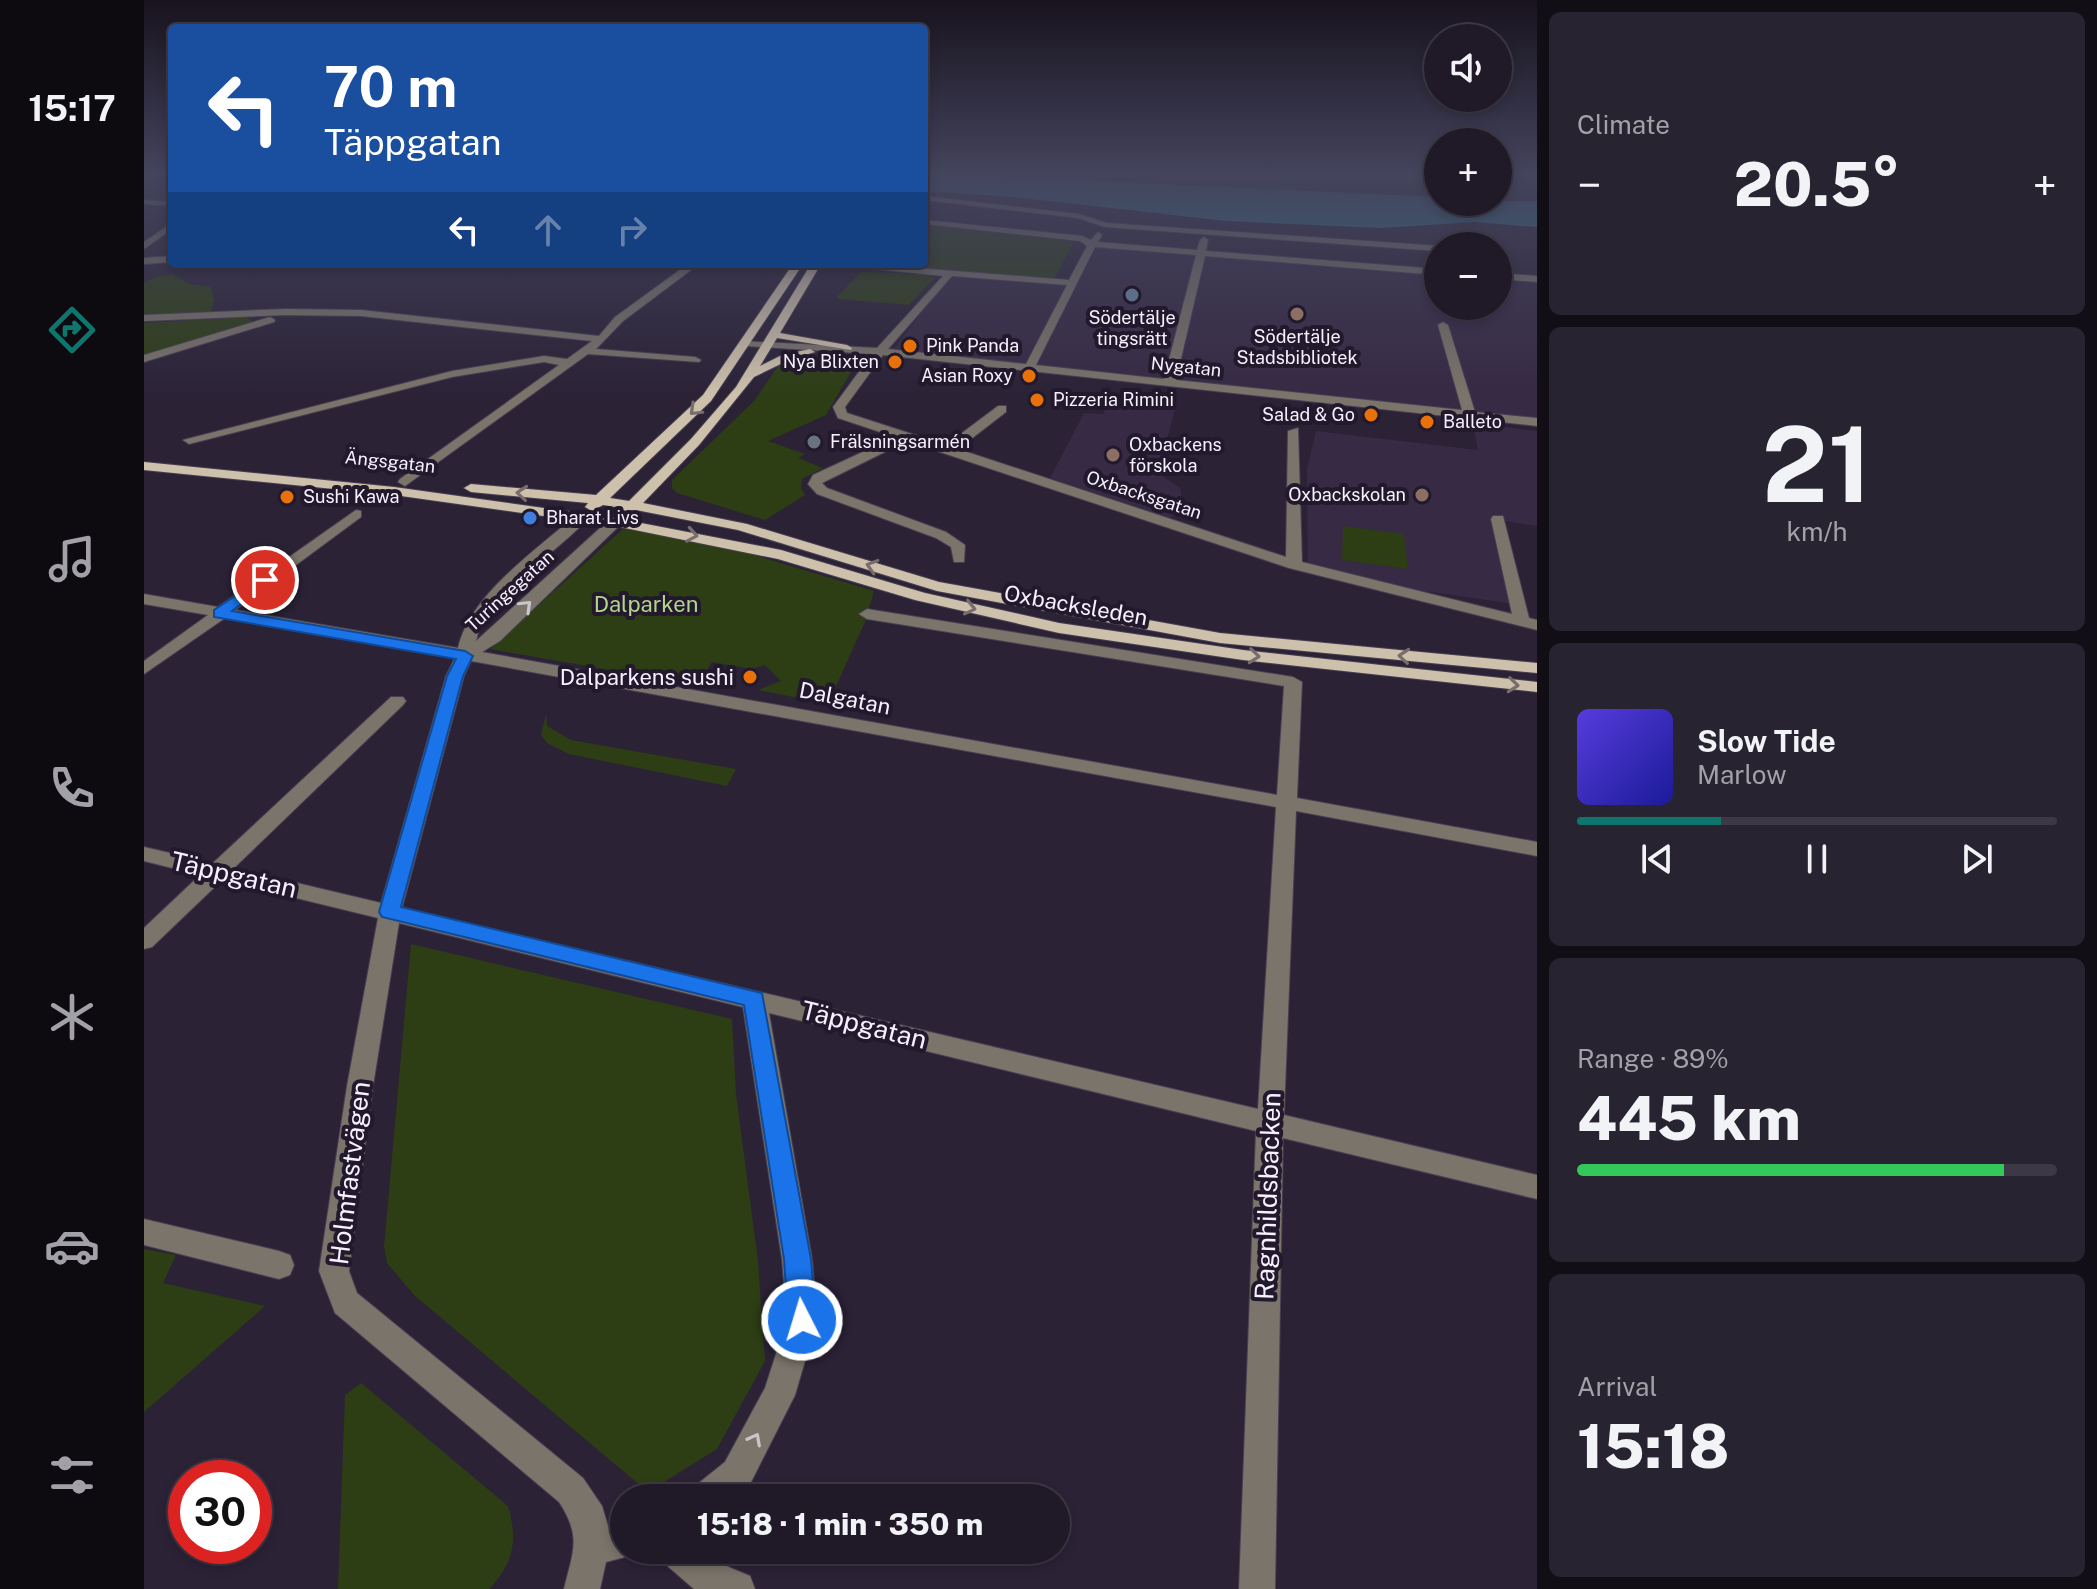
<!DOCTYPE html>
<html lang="en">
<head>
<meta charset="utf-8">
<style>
  :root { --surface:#201a28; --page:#282330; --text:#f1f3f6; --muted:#a2a1a8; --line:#3d3845; --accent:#0f766e }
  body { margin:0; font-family:"Public Sans",sans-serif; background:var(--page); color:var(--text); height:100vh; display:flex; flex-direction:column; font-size:30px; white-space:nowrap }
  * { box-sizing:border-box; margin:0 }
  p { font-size:26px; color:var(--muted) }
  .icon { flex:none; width:44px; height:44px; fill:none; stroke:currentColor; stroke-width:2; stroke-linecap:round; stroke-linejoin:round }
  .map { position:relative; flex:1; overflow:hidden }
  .drawer { display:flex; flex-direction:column; gap:12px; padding:12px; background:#120e16; width:560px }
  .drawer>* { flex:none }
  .banner { position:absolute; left:24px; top:24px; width:760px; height:244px; border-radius:8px; box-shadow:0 4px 12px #0003,0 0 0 2px var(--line); background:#1a4fa0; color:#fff; overflow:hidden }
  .buttons { position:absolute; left:1280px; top:24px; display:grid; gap:16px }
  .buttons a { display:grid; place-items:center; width:88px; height:88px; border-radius:50%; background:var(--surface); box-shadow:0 4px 12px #0003,0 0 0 2px var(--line); font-size:40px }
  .speed { position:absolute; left:24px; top:1460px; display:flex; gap:16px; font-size:40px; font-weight:700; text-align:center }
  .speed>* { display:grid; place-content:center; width:104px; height:104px; border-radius:50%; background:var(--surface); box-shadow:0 4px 12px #0003,0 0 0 2px var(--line); line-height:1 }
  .speed .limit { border:12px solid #d22; background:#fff; color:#111 }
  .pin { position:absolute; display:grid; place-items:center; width:68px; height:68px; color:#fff; margin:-34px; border:4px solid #fff; border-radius:50%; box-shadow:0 2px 8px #0007 }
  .me { position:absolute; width:88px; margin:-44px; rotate:355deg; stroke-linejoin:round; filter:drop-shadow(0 0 6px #0008) }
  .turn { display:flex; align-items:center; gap:28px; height:168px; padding:0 24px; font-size:36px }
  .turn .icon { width:104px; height:104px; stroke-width:2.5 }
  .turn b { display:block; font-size:56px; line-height:68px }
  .lanes { display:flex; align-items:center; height:76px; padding:0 24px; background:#0003; justify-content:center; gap:40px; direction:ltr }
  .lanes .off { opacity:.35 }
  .big { font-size:60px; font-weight:800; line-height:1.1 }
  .drawer .tile { flex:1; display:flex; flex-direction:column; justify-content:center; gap:12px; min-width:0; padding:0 28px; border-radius:12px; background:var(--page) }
  .drawer .dial { align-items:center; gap:0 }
  .dial b { font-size:104px; line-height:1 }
  .song { display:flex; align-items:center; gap:24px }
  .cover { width:96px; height:96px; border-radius:12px; background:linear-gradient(135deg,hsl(250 70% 55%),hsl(240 70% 35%)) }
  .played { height:8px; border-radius:4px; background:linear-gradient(90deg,var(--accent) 30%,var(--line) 30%) }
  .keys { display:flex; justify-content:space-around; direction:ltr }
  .heat { display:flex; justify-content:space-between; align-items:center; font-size:44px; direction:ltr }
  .charge { height:12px; border-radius:6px; background:linear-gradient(90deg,#34c759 89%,var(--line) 0) }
  .trip { position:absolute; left:466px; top:1484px; width:460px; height:80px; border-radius:40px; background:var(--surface); box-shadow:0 4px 12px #0003,0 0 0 2px var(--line); font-weight:800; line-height:80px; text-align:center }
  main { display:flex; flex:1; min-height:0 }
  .dock { display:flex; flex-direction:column; width:144px; justify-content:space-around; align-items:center; background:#0d0a10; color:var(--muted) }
  .dock .icon { width:56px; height:56px }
  .dock .current { color:var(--accent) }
  .dock b { font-size:36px; color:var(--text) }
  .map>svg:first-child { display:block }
</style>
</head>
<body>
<main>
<nav class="dock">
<b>15:17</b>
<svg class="icon current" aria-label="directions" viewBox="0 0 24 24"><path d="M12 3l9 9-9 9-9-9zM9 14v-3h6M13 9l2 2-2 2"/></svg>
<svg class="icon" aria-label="music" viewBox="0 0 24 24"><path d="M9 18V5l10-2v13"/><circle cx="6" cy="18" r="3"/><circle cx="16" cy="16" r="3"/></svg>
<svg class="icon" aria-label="phone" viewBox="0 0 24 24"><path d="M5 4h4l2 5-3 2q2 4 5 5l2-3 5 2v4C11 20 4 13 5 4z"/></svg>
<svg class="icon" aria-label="climate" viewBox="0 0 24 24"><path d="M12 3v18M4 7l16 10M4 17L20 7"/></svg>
<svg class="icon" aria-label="car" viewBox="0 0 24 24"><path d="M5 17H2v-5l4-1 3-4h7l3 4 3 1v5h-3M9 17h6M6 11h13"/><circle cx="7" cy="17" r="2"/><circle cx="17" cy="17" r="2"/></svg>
<svg class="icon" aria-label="filters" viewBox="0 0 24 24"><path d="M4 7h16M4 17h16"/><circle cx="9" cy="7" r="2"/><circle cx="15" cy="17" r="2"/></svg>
</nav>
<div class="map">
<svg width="1393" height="1589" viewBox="0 0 1393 1589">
  <rect width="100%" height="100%" fill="#2b2236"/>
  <!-- built -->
  <path fill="#362a44" d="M953 247 1294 273V306H1354V278L1393 281V420L748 352 807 273 933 282Z
    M965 402 1032 406 1014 473 1036 488 1040 510 1026 518 906 478 940 413 959 414Z
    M1329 423 1393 431V526L1354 520 1370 604 1164 574 1163 469 1172 431 1334 450Z"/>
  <!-- green -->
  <path fill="#2d3e14" d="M780 224 930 242 910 279 746 266 780 264Z
    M717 272 781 274 791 278 765 305 694 299 693 297Z
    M29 274 45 284 67 287 70 300 67 311 0 315V283L11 277Z
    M102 317 110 322 0 357V323Z
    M666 357 714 360 682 415 624 441 661 454 654 458 679 468 658 479 657 488 661 495 621 520 533 493 528 488V480L610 401 635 365Z
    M1199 526 1260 534 1264 569 1198 560Z
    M479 529 583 547 730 591 721 622 684 704 614 690 637 681 621 665 608 669 568 662 563 670 581 673 574 683 523 680 346 649Z
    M402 714 403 726 427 740 592 769 583 786 425 754 403 743 397 735Z
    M267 944 588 1019 592 1094 614 1261 621 1361 573 1449 504 1492 270 1295 243 1263 240 1247Z
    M0 1249 32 1255 19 1283 121 1306 0 1412Z
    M217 1383 364 1506C374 1540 370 1563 345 1589H194L201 1395Z"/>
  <!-- water -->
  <path fill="#327688" d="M780 173 1294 197V202L1393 201V227L1330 222 1237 228 1082 221 870 197 780 191Z"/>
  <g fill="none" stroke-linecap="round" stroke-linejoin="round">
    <!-- minor casing -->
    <g stroke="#473f52" stroke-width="2">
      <path id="minor" d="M1182 173 1294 176V180L1185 175Z
        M780 196 934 214 963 223 1296 246 1294 251 961 227 934 218 780 200Z
        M0 200 28 202V206L0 204Z
        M780 220 938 236 947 240 954 232 958 235 954 242 1053 250 1056 240 1060 237 1064 240 1062 251 1294 269V275L1061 256 1032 380 1318 410 1294 325 1299 322 1304 325 1331 412 1393 418V426L739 355 701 407 703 413 802 445 854 406H862V412L814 449 1142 557 1144 431 1154 428 1158 562 1368 614 1347 519 1349 516H1359L1385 618 1393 620V630L1145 568 763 441 678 483 683 488 802 532 821 545 820 562H810L807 547 792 538 673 494 664 484 669 475 751 437 694 418 689 407 728 354 602 346 597 343 598 341 733 348 799 276 682 264H722L925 280 943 246 936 241 780 224ZM951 247 1052 255 1020 379 892 365ZM808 276 923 285 882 364 744 349Z
        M28 223V229L0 249V242Z
        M28 256V262L0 264V258Z
        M544 264H555L479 321 452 349 551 357 557 360 555 362 444 354 261 486 254 482 256 479 415 365 400 362 308 377 45 444 39 440 308 371 400 356 423 359 448 341 217 316 142 315 0 321V315L142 309 217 310 455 336 471 317Z
        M1354 273 1393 276V282L1354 279Z
        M126 317 131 320 130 322 0 362V355Z
        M212 510 217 511V517L91 610 314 648C326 594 393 550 433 514H443L445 517C414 554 342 592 332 641L466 519 471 518 478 522 476 525 356 641 338 652 1133 795 1140 686 723 619 715 614 723 609 1149 677 1158 682 1153 798 1393 842V856L1152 811 1140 1115 1393 1175V1199L1139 1138 1131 1589H1095L1112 1131 625 1013 668 1259 673 1320 651 1395 605 1486 590 1498H546L551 1486 581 1462 621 1388 643 1320 638 1259 599 1007 255 923 229 1086 205 1271 213 1293 439 1478 458 1506 464 1526 480 1523V1550H494L493 1554 462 1562 456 1589H420C429 1551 438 1537 415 1502L191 1313 175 1271 203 1086 234 918 78 880 8 947 0 949V928L56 875 0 861V847L69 863 247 697H259L262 701 259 705 90 868 237 903 302 676 311 658 81 618 0 674V661L64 615 0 604V594L74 607ZM327 661 1132 807 1114 1109 258 908 320 676Z
        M0 1219 135 1251 146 1255 150 1265 146 1275 135 1279 0 1245Z
        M515 1550H560L575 1563 606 1576 611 1589H550L520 1563Z"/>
    </g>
    <!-- major casing -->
    <g stroke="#473f52" stroke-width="2">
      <path id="major" d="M649 264H659L567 401 466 498 485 501 547 439 592 387 667 264H677L636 333 703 345 708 348 707 350 633 338 616 366 638 355 666 349 671 352 645 360 610 377 555 445 499 503 603 524 795 582 1076 633 1393 663V673L1076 643 793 591 594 530 492 510 483 515 476 511 478 508 459 505 448 511 441 507 444 503 327 492 320 488 327 484 452 495 559 395Z
        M711 264H721V267L713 269Z
        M0 462 250 487 471 518 637 550 781 593 915 623 1099 650 1393 682V692L1099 660 915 633 771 600 634 559 471 526 250 495 0 470Z"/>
    </g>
    <!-- minor -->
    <use href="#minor" fill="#7a746a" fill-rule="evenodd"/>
    <!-- major -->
    <use href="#major" fill="#cec1ac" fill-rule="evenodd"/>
  </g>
  <!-- one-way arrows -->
  <defs><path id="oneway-chevron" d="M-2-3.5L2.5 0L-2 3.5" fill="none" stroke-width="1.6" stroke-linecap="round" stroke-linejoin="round" transform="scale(2)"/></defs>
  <g stroke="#786d6c">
    <use href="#oneway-chevron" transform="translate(551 410) rotate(136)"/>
    <use href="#oneway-chevron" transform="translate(378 493) rotate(-175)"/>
    <use href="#oneway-chevron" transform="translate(548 535) rotate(10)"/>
    <use href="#oneway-chevron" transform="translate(728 566) rotate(-163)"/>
    <use href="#oneway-chevron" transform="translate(826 608) rotate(13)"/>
    <use href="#oneway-chevron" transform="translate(1110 656) rotate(6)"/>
    <use href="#oneway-chevron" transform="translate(1260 656) rotate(-175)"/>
    <use href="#oneway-chevron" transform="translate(1369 685) rotate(6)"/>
  </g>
  <g stroke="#cbc5ca">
    <use href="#oneway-chevron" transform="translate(382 606) rotate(-44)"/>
    <use href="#oneway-chevron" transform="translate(611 1439) rotate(-62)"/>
  </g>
  <!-- sky -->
  <linearGradient id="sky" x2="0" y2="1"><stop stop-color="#18131e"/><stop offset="0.44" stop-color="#44445d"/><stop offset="1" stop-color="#44445d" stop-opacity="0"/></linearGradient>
  <rect width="1393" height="396" fill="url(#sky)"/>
  <!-- route -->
  <path fill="#1a73e8" stroke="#114b97" stroke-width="2" d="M121 576 126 577V583L88 611 321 651 329 656 319 676 257 907 618 993 667 1259 672 1320 668 1330 658 1334 648 1330 644 1320 640 1259 600 1005 238 917 235 912 303 676 312 659 70 617V610Z"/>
  <!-- markers -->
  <circle fill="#5c6f8a" stroke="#22192c" stroke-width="3" cx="988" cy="295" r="8"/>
  <g fill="#8d6e63" stroke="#22192c" stroke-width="3">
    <circle cx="1153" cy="314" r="8"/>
    <circle cx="969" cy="455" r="8"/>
    <circle cx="1278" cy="495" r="8"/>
  </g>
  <g fill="#e8710a" stroke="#22192c" stroke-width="3">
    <circle cx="766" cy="346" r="8"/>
    <circle cx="751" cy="362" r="8"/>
    <circle cx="885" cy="376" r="8"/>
    <circle cx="893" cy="400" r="8"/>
    <circle cx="1227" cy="415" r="8"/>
    <circle cx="1283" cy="422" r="8"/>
    <circle cx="143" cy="497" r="8"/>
    <circle cx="606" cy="677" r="8"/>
  </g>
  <circle fill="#6b7280" stroke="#22192c" stroke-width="3" cx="670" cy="442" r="8"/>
  <circle fill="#3f7fe0" stroke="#22192c" stroke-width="3" cx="386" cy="518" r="8"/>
  <g text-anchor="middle" stroke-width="8" stroke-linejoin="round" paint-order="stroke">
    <!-- far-poi labels -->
    <g font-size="18" fill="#f6f1fe" stroke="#22192c" text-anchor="start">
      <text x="988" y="324" text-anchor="middle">Södertälje<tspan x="988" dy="21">tingsrätt</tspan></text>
      <text x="1153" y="343" text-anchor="middle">Södertälje<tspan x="1153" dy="21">Stadsbibliotek</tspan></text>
      <text x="782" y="352">Pink Panda</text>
      <text x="735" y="368" text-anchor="end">Nya Blixten</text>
      <text x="869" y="382" text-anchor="end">Asian Roxy</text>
      <text x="909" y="406">Pizzeria Rimini</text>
      <text x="1211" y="421" text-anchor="end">Salad &amp; Go</text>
      <text x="1299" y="428">Balleto</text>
      <text x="686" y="448">Frälsningsarmén</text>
      <text x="985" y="451">Oxbackens<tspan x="985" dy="21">förskola</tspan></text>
      <text x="1262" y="501" text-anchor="end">Oxbackskolan</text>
      <text x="159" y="503">Sushi Kawa</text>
      <text x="402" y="524">Bharat Livs</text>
    </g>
    <!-- far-street labels -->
    <g font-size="18" fill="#f6f1fe" stroke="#22192c">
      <text transform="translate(1042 367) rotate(6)" y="6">Nygatan</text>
      <text transform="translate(246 462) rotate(6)" y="6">Ängsgatan</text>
      <text transform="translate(1000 495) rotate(18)" y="6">Oxbacksgatan</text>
      <text transform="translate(366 591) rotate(-42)" y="6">Turingegatan</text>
    </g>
    <!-- park labels -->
    <g font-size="22" fill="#b3d48c" stroke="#22192c">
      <text x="502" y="612">Dalparken</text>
    </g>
    <!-- street labels -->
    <g font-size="22" fill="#f6f1fe" stroke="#22192c">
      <text transform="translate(932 605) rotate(10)" y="8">Oxbacksleden</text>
      <text transform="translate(701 698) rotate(11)" y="8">Dalgatan</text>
    </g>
    <!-- poi labels -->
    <g font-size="22" fill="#f6f1fe" stroke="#22192c" text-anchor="end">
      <text x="590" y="685">Dalparkens sushi</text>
    </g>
    <!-- near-street labels -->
    <g font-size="26" fill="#f6f1fe" stroke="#22192c">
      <text transform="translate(90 875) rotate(13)" y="9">Täppgatan</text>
      <text transform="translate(720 1025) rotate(14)" y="9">Täppgatan</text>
      <text transform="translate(206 1173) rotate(-83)" y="9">Holmfastvägen</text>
      <text transform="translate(1124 1196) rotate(-88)" y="9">Ragnhildsbacken</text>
    </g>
  </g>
</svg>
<div class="buttons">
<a><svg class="icon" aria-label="sound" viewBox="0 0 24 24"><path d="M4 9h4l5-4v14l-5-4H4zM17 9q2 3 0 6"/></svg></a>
<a>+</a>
<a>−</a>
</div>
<div class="speed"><div class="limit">30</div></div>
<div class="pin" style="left:121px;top:580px;background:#d93025"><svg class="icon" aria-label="arrive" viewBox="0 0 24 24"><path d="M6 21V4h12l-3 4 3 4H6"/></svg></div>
<svg class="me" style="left:658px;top:1320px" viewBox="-20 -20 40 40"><circle r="17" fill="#1a73e8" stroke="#fff" stroke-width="3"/><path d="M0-11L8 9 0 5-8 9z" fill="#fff"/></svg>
<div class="trip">15:18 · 1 min · 350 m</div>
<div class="banner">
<div class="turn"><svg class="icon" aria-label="left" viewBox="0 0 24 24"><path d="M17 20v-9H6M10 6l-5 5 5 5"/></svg><div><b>70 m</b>Täppgatan</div></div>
<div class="lanes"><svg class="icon" aria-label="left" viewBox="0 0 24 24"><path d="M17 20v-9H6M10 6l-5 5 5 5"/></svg><svg class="icon off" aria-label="ahead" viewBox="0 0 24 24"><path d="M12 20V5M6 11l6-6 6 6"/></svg><svg class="icon off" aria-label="right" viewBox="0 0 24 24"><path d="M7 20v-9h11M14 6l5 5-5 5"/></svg></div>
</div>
</div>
<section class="drawer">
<div class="tile"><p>Climate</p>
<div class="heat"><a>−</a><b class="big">20.5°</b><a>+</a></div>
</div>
<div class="tile dial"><b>21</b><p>km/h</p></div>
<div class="tile">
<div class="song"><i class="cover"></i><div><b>Slow Tide</b><p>Marlow</p></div></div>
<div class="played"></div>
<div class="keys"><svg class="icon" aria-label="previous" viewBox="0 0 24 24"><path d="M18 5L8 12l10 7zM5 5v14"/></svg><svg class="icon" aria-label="pause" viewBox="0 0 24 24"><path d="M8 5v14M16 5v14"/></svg><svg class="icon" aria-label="next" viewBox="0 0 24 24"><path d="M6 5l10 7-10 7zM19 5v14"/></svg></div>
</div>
<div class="tile"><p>Range · 89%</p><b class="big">445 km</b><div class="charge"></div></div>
<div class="tile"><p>Arrival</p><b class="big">15:18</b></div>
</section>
</main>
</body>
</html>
